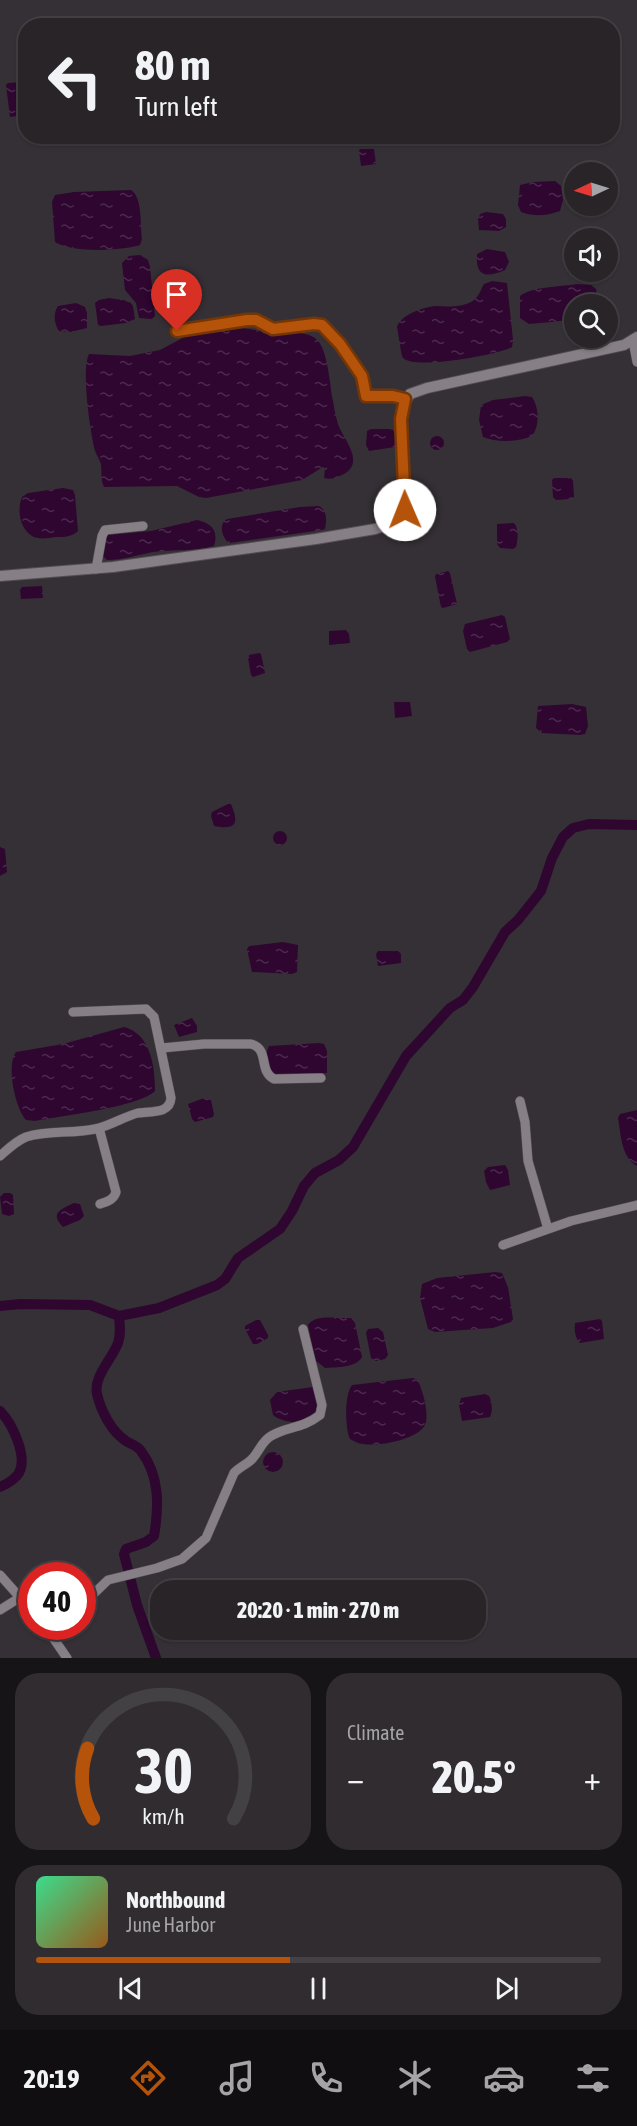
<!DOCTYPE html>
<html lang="en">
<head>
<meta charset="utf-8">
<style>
  :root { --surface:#282428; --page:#302c30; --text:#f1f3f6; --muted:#a5a4a8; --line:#444145; --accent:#b45309 }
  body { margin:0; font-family:"Asap Condensed",sans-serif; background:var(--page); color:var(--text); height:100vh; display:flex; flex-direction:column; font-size:22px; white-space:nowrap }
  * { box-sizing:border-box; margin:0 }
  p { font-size:20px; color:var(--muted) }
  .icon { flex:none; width:33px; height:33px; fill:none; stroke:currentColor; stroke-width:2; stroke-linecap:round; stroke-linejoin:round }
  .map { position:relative; height:1658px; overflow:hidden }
  .sheet { display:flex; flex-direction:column; gap:15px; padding:15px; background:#161416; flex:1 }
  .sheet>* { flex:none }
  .top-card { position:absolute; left:18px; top:18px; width:602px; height:126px; border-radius:24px; box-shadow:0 2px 4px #0004,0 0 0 2px var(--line); background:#282428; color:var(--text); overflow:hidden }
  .needle { width:39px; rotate:266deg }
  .buttons { position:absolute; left:564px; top:162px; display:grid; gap:12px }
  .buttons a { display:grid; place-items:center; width:54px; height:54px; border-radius:50%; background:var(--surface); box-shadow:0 2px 4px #0004,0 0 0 2px var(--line); font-size:30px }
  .speed { position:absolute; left:18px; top:1562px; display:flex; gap:12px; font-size:30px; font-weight:700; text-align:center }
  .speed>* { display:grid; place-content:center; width:78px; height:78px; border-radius:50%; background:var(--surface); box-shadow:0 2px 4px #0004,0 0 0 2px var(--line); line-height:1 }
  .speed .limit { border:9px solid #d22; background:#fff; color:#111 }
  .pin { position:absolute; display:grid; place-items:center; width:51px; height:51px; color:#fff; margin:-62px -26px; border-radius:50% 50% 50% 0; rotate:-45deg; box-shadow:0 0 6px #0007 }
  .pin .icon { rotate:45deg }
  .me { position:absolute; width:66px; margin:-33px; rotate:359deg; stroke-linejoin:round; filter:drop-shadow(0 0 4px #0008) }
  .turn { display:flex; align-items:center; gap:21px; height:126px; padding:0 18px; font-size:27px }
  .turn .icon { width:78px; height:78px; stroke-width:2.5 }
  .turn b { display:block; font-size:42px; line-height:51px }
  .big { font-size:45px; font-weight:800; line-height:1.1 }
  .sheet .tile { flex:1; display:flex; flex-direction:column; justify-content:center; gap:9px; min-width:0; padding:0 21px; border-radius:24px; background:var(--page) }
  .sheet .dial { align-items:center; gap:0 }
  .dial svg { height:156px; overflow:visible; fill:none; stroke:var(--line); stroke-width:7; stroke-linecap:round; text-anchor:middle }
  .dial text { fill:var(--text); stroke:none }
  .song { display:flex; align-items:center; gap:18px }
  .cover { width:72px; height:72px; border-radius:9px; background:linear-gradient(135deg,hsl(150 70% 55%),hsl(30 70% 35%)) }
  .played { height:6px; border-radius:3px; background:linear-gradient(90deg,var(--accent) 45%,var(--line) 45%) }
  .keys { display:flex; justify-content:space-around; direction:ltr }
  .heat { display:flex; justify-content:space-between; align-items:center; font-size:33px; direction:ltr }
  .sheet .tiles { flex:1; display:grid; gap:15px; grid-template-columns:1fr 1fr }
  .tile:last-child { grid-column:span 2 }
  .trip { position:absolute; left:150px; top:1580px; width:336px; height:60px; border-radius:24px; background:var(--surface); box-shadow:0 2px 4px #0004,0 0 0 2px var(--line); font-weight:800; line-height:60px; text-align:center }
  .tabs { display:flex; height:96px; justify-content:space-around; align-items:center; background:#100e10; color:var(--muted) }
  .tabs .icon { width:42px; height:42px }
  .tabs .selected { color:var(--accent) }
  .tabs b { font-size:27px; color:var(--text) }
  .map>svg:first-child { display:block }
</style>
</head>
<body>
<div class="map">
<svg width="637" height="1658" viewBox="0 0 637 1658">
  <defs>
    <pattern id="water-ripples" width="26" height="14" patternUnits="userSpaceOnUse" patternTransform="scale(1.5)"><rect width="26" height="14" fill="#2e0630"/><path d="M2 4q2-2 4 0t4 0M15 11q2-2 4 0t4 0" fill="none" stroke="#4c2a4e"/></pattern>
  </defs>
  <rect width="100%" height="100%" fill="#353035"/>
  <!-- water -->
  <path fill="url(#water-ripples)" d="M23 82 25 115 10 117 6 85 8 83Z
    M361 149H374L376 164 361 166 359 150Z
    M555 181 561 186 563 200 560 211C546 216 535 217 521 212L518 205 520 185 533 182Z
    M131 190C143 198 140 225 142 239L140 245C122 251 71 253 55 242L52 202 55 195 74 192Z
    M486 212 503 214 506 219V227L499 231 479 230 478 219 480 214Z
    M487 249 505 252 509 262 505 270C487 278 475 277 477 254Z
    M140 255 148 260 150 267 155 316 152 319 139 318 136 303 125 290 122 263 129 256Z
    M492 281 507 283 513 340 512 347C498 355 414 370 403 358 401 355 398 331 397 327 401 314 426 306 438 306 448 307 465 307 474 300 479 296 481 289 484 284Z
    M577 284 591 285 596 289 599 304H574V320L529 324 520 318V296C533 286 561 287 577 284Z
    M109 298 129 301 133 306 135 319 126 323 101 326 98 325 95 303 99 300Z
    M76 303 85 307 87 313V328L70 332 59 331C54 324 53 313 58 306Z
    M239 328C251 328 260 332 271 333 285 335 305 329 316 339 327 347 330 383 332 396 334 405 335 415 338 424 343 439 367 463 342 475 336 478 331 480 324 478L325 468 323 467 302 480 206 498 199 497 177 486 104 487C100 479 102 472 101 464 99 458 95 453 94 447 90 428 81 370 89 354L130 356 160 350 190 334Z
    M525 396 532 397C539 407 540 426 532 436 518 442 497 443 483 437L479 420 481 405 493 400Z
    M389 429 393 430 395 434V447L369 451 366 445 367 431 371 429Z
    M430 443a7 7 0 1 1 14 0a7 7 0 1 1-14 0Z
    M554 478H571L573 481 574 497 570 499 556 500 553 497 552 480Z
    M63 488 73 490 75 495 78 531C72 537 64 537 56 537 48 538 39 540 32 536 19 528 17 509 22 497L28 493Z
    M319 506C327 510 327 521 325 529L322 530 229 543C222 538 218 524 227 519L300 507Z
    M197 520C211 523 219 530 214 546 194 552 173 549 153 552 137 555 123 560 107 560L103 556 105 537 108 535 151 531Z
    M514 523C519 529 518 539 516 547L513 549 500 548 497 544V524Z
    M448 571 450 573 457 604 443 608 441 607 435 577 436 574Z
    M42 586 43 598 21 599 20 590 22 587Z
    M502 615 505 617 510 639 507 642 470 652 467 649 463 631 465 624Z
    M346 630 349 634 350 643 329 645V631Z
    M259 653 261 654 265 673 253 677 251 675 248 658 249 655Z
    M394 702H410L412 716 395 718Z
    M572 704 586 707 588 726 585 734 580 735 542 733 536 728 538 706Z
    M228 804H231C240 825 235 830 214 826L211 816 212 812Z
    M273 838a7 7 0 1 1 14 0a7 7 0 1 1-14 0Z
    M0 847 5 849 7 872 0 876Z
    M283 942 298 945 297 972 292 974 252 972 247 949 249 946Z
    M378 951H399L401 954V963L378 966 376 954Z
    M192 1018 197 1026V1032L179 1037 174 1025Z
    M124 1027C151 1034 155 1067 155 1091 139 1107 60 1116 35 1121L26 1120C15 1108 6 1065 16 1052L63 1044Z
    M319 1043 324 1044 327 1051V1073L273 1074C269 1066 264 1055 269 1046Z
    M204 1098 211 1100 214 1114 213 1117 195 1122 192 1119 188 1104Z
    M637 1110V1166C621 1157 621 1135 618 1118L620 1114Z
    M505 1165 508 1170 510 1185 490 1190 486 1182 484 1171 488 1167Z
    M4 1193H10L13 1195 14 1214 9 1216 2 1214 0 1197Z
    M74 1203 80 1204 84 1216 80 1220 63 1227C49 1213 61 1209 74 1203Z
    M495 1272 502 1273 508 1287 513 1319 511 1322 493 1328 435 1332 428 1329 420 1298 422 1284 437 1278Z
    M343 1318H351L355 1323 362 1357C356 1368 337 1367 325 1368L315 1360 308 1325C315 1315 332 1318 343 1318Z
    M600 1319 602 1321 604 1339 580 1343C575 1338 574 1329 575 1323Z
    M256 1320H260L268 1335V1338L257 1344H253L245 1329V1326Z
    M378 1328 383 1332 388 1355 385 1359 376 1361 371 1358 366 1333 368 1329Z
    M413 1378 418 1380C423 1393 428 1408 426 1422 423 1439 378 1447 363 1444 359 1444 354 1441 350 1439 345 1428 344 1395 352 1385Z
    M313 1387C316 1394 321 1403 317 1411 311 1426 283 1424 273 1415L270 1400 277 1392Z
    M485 1394 489 1396C492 1402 493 1411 490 1417L462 1421 459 1405 461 1398Z
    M263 1462a10 10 0 1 1 20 0a10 10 0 1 1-20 0Z"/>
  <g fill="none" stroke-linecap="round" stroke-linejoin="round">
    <!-- canal -->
    <path stroke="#2e0630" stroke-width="10" d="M0 1306 20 1304 90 1305 119 1316 159 1308 217 1285 225 1279 238 1258 280 1229 292 1211 304 1186 315 1173 339 1160 353 1147 406 1056 450 1008 463 1000 473 987 505 932 518 920 541 891 552 858 563 837 573 828 589 824 637 825
      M119 1316C120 1326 121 1334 118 1343 112 1359 93 1377 97 1394 101 1411 111 1431 126 1441 131 1444 138 1446 141 1451 160 1476 159 1507 154 1536L146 1542 126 1549 124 1554 137 1605 156 1658
      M0 1411C12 1423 28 1456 19 1473 15 1479 7 1484 0 1487"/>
    <!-- minor casing -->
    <g stroke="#534e53" stroke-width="10">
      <path id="minor" d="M178 331 247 320H256L273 329 314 324 322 325 340 344 362 376 366 396H393L405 399
        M633 341 637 362
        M96 569 102 536 105 530 143 526
        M162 1048 204 1044H251C270 1049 258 1071 274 1079L321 1078
        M520 1101 525 1122 528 1161 548 1229
        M99 1128 116 1192C114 1200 106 1202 100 1204
        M0 1156C8 1149 16 1141 26 1137 48 1130 72 1134 95 1129 110 1126 123 1117 138 1113 151 1111 170 1114 171 1098L154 1017 146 1009 73 1012
        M503 1245 571 1221 637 1205
        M0 1575 32 1611
        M82 1605 108 1580 157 1568 182 1559 206 1538 234 1473C239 1467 248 1464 253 1458 260 1450 262 1441 271 1436 288 1426 302 1429 320 1415L322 1405 303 1329
        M0 1610 19 1598
        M45 1626 67 1658
        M53 1635 62 1626"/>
    </g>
    <!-- tertiary casing -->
    <g stroke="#534e53" stroke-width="12">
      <path id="tertiary" d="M0 576 113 567 316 539 375 529 391 524 400 517 406 506 401 419 403 406 410 394 427 388 624 345 637 337"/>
    </g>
    <!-- minor -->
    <use href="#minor" stroke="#867f86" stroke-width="9"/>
    <!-- tertiary -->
    <use href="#tertiary" stroke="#867f86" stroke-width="10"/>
  </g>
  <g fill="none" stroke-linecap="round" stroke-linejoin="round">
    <!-- route casing -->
    <g stroke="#753606" stroke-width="15">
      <path id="route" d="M177 331 247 320H256L273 329 314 324 322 325 340 344 362 376 366 396H393L405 399 401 419 405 510"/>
    </g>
    <!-- route -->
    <use href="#route" stroke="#b45309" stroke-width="10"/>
  </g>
</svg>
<div class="buttons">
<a><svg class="needle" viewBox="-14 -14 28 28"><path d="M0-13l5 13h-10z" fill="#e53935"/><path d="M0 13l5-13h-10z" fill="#a5a4a8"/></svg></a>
<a><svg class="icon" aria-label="sound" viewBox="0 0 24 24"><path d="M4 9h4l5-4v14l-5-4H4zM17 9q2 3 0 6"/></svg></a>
<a><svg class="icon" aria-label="search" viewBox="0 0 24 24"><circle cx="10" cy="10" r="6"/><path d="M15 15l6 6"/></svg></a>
</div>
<div class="speed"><div class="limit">40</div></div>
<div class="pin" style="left:177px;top:331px;background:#d93025"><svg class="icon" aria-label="arrive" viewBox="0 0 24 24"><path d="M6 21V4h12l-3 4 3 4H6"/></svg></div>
<svg class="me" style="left:405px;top:510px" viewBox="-20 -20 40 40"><circle r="19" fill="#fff"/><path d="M0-13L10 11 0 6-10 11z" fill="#b45309"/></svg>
<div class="trip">20:20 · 1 min · 270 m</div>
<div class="top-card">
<div class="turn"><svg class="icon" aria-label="left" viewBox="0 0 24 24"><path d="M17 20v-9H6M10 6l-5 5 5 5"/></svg><div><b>80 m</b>Turn left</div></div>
</div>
</div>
<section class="sheet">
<div class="tiles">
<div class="tile dial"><svg viewBox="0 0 100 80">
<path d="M14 69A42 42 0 1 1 86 69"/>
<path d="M14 69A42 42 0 0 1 11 33" stroke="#b45309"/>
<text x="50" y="56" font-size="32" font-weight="700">30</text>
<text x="50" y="72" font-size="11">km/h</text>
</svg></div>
<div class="tile"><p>Climate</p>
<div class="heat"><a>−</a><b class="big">20.5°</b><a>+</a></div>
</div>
<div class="tile">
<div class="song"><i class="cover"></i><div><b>Northbound</b><p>June Harbor</p></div></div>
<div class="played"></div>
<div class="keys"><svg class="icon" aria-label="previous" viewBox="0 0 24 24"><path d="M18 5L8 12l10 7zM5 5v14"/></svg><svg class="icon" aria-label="pause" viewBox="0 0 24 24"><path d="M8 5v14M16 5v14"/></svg><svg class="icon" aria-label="next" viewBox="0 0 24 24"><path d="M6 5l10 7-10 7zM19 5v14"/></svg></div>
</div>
</div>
</section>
<nav class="tabs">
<b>20:19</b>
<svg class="icon selected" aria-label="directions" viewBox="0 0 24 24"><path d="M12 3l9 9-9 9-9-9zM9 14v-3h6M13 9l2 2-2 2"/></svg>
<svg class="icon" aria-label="music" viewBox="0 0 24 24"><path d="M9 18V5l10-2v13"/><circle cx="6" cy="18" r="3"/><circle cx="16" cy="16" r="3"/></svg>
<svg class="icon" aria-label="phone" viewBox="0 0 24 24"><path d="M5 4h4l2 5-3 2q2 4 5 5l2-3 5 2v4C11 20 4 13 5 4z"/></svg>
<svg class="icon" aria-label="climate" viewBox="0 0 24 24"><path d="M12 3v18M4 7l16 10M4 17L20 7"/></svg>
<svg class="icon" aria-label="car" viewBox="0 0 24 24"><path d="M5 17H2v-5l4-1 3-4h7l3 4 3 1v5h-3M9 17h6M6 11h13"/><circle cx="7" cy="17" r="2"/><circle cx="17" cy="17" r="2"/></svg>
<svg class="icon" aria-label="filters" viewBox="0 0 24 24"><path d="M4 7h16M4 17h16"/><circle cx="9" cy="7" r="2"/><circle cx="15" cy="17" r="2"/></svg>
</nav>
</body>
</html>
